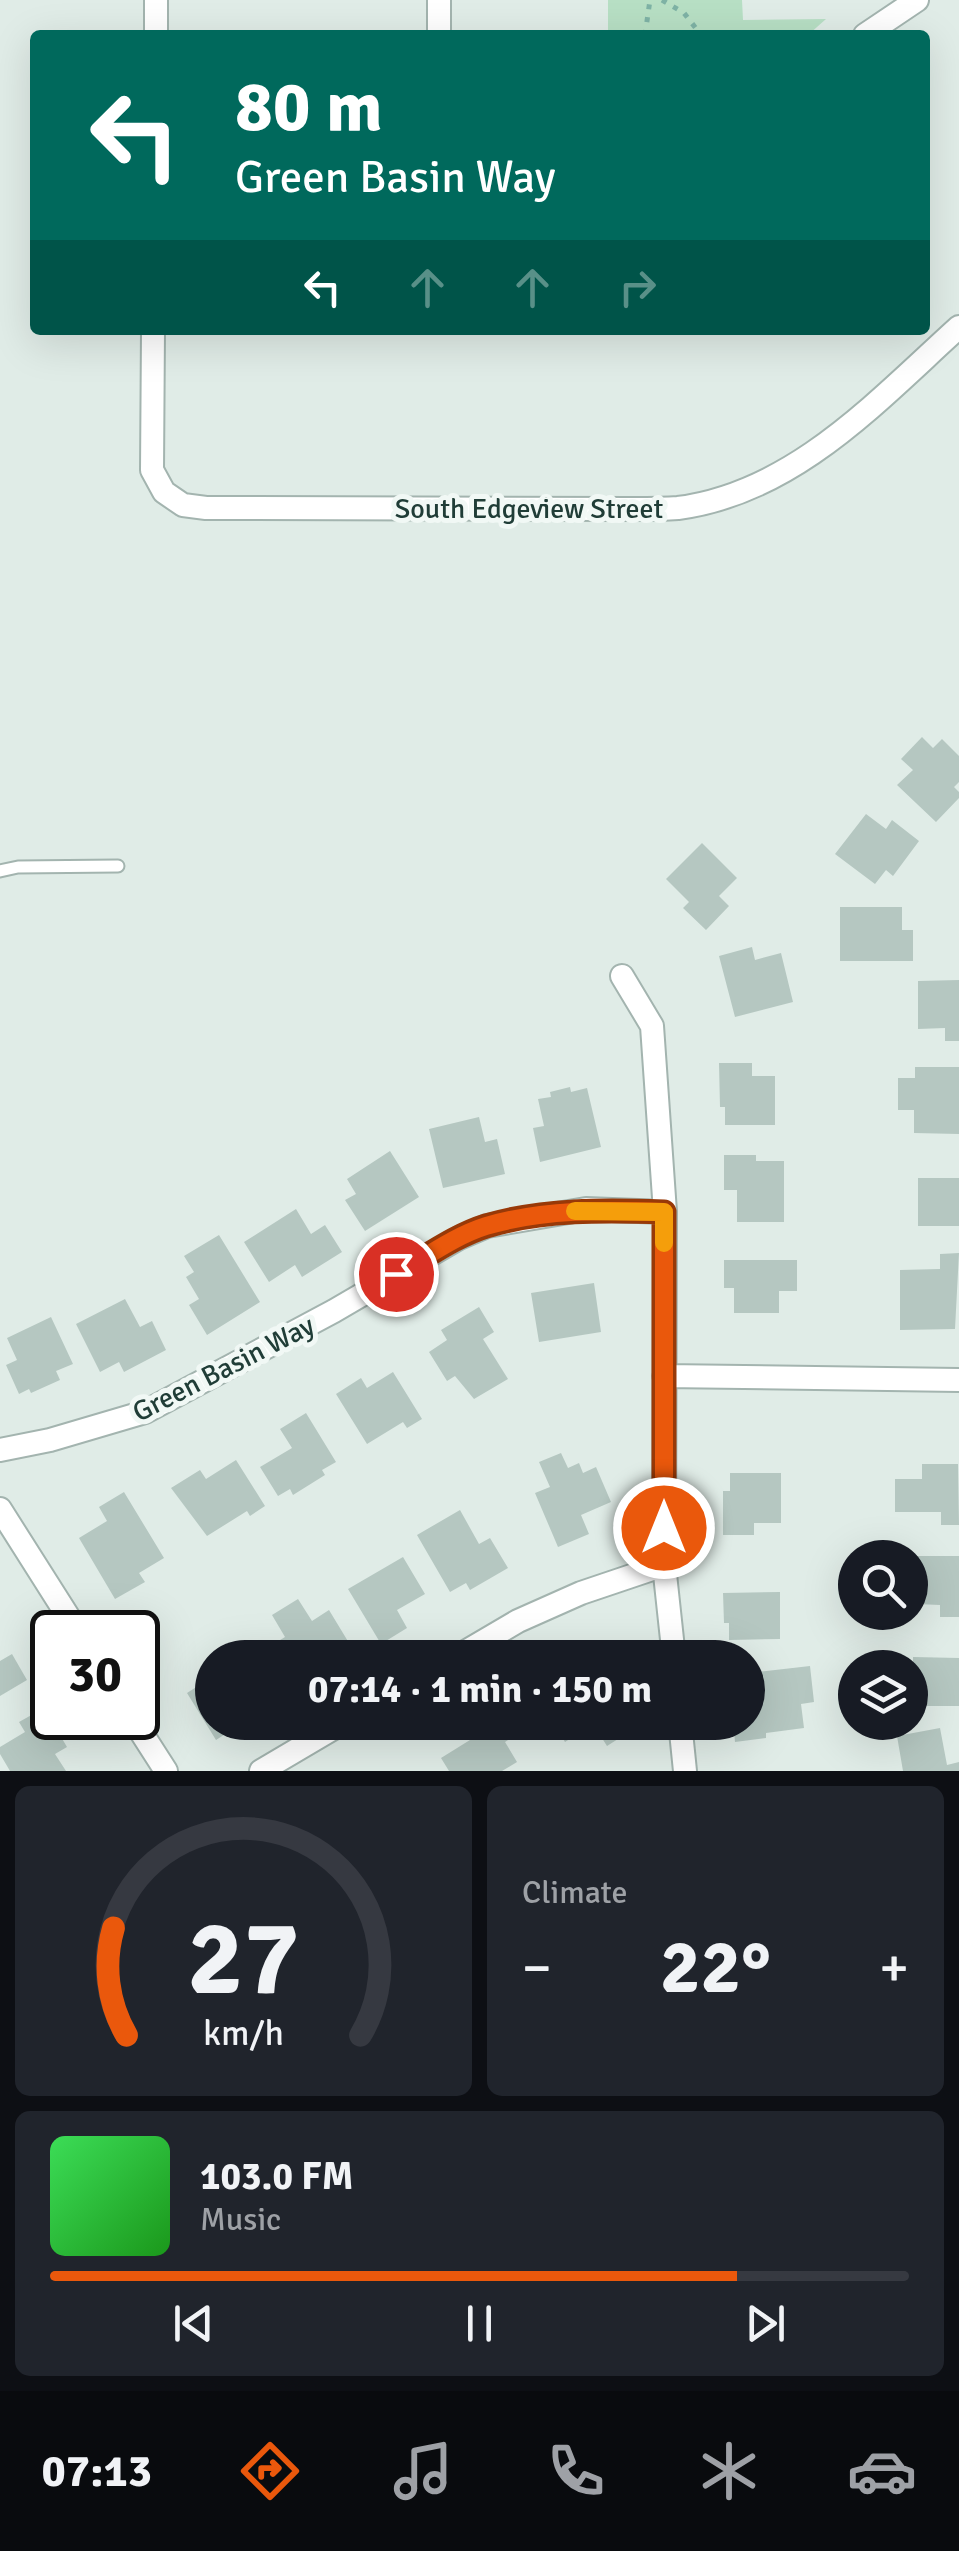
<!DOCTYPE html>
<html lang="en">
<head>
<meta charset="utf-8">
<style>
  :root { --surface:#171b24; --page:#20242c; --text:#f1f3f6; --muted:#9ea1a6; --line:#363941; --accent:#ea580c }
  body { margin:0; font-family:Signika,sans-serif; background:var(--page); color:var(--text); height:100vh; display:flex; flex-direction:column; font-size:38px; white-space:nowrap }
  * { box-sizing:border-box; margin:0 }
  p { font-size:32px; color:var(--muted) }
  .icon { flex:none; width:55px; height:55px; fill:none; stroke:currentColor; stroke-width:2; stroke-linecap:round; stroke-linejoin:round }
  .map { position:relative; height:1771px; overflow:hidden }
  .panel { display:flex; flex-direction:column; gap:15px; padding:15px; background:#0d0f14; flex:1 }
  .panel>* { flex:none }
  .guide { position:absolute; left:30px; top:30px; width:900px; height:305px; border-radius:10px; box-shadow:0 10px 40px #0002; background:#00695c; color:#fff; overflow:hidden }
  .buttons { position:absolute; left:838px; top:1540px; display:grid; gap:20px }
  .buttons a { display:grid; place-items:center; width:90px; height:90px; border-radius:50%; background:var(--surface); box-shadow:0 10px 40px #0002; font-size:50px }
  .speed { position:absolute; left:30px; top:1610px; display:flex; gap:20px; font-size:50px; font-weight:700; text-align:center }
  .speed>* { display:grid; place-content:center; width:130px; height:130px; border-radius:50%; background:var(--surface); box-shadow:0 10px 40px #0002; line-height:1 }
  .speed .limit { border:5px solid #111; border-radius:15px; background:#fff; color:#111 }
  .pin { position:absolute; display:grid; place-items:center; width:85px; height:85px; color:#fff; margin:-42px; border:5px solid #fff; border-radius:50%; box-shadow:0 2px 10px #0007 }
  .me { position:absolute; width:110px; margin:-55px; rotate:0deg; stroke-linejoin:round; filter:drop-shadow(0 0 8px #0008) }
  .turn { display:flex; align-items:center; gap:35px; height:210px; padding:0 40px; font-size:45px }
  .turn .icon { width:130px; height:130px; stroke-width:2.5 }
  .turn b { display:block; font-size:70px; line-height:85px }
  .lanes { display:flex; align-items:center; height:95px; padding:0 40px; background:#0003; justify-content:center; gap:50px; direction:ltr }
  .lanes .off { opacity:.35 }
  .big { font-size:75px; font-weight:700; line-height:1.1 }
  .panel .tile { flex:1; display:flex; flex-direction:column; justify-content:center; gap:15px; min-width:0; padding:0 35px; border-radius:15px; background:var(--page) }
  .panel .dial { align-items:center; gap:0 }
  .dial svg { height:260px; overflow:visible; fill:none; stroke:var(--line); stroke-width:7; stroke-linecap:round; text-anchor:middle }
  .dial text { fill:var(--text); stroke:none }
  .song { display:flex; align-items:center; gap:30px }
  .cover { width:120px; height:120px; border-radius:15px; background:linear-gradient(135deg,hsl(130 70% 55%),hsl(120 70% 35%)) }
  .played { height:10px; border-radius:5px; background:linear-gradient(90deg,var(--accent) 80%,var(--line) 80%) }
  .keys { display:flex; justify-content:space-around; direction:ltr }
  .heat { display:flex; justify-content:space-between; align-items:center; font-size:55px; direction:ltr }
  .panel .tiles { flex:1; display:grid; gap:15px; grid-template-columns:1fr 1fr }
  .tile:last-child { grid-column:span 2 }
  .trip { position:absolute; left:195px; top:1640px; width:570px; height:100px; border-radius:50px; background:var(--surface); box-shadow:0 10px 40px #0002; font-weight:700; line-height:100px; text-align:center }
  .tabs { display:flex; height:160px; justify-content:space-around; align-items:center; background:#090b0e; color:var(--muted) }
  .tabs .icon { width:70px; height:70px }
  .tabs .on { color:var(--accent) }
  .tabs b { font-size:45px; color:var(--text) }
  .map>svg:first-child { display:block }
</style>
</head>
<body>
<div class="map">
<svg width="959" height="1771" viewBox="0 0 959 1771">
  <rect width="100%" height="100%" fill="#e0ece7"/>
  <!-- green -->
  <path fill="#b7dfc4" d="M608 0H742L743 20 826 19 808 35H608Z"/>
  <!-- building -->
  <path fill="#b5c7c1" d="M922 737 933 748 942 739 959 756V782L954 787 959 792V798L936 822 897 785 913 770 901 759Z
    M866 814 886 829 892 820 919 841 893 876 886 870 875 884 835 854Z
    M702 843 737 878 719 896 729 906 706 930 683 908 689 902 666 879Z
    M840 907H902V930H913V961H840Z
    M752 947 755 960 781 953 793 1002 735 1017 719 956Z
    M959 980V1041H945V1028L918 1029V981Z
    M719 1063H752V1076H775V1125H725V1107H720Z
    M915 1067H959V1134L914 1133V1110H898V1078H915Z
    M570 1087 571 1092 587 1088 601 1147 540 1162 533 1128 544 1126 538 1099 551 1097 550 1092Z
    M479 1117 485 1142 497 1139 505 1174 443 1188 429 1129Z
    M390 1151 419 1197 365 1231 345 1200 356 1194 347 1179Z
    M724 1155H756V1161H784V1222H737V1190H724Z
    M918 1178H959V1226H918Z
    M296 1209 311 1234 325 1225 342 1252 302 1277 295 1265 269 1282 244 1242Z
    M219 1235 260 1302 207 1335 189 1305 199 1299 186 1277 194 1272 184 1256Z
    M959 1253 955 1329 900 1330V1270L940 1269V1254Z
    M724 1260H797V1291H779V1313H734V1288H724Z
    M594 1283 601 1332 539 1342 531 1293Z
    M125 1299 140 1327 152 1321 166 1350 124 1372 119 1362 100 1372 76 1324Z
    M479 1307 494 1332 483 1339 508 1379 474 1399 455 1376 447 1381 429 1352 447 1340 441 1330Z
    M51 1317 73 1364 56 1371 60 1380 31 1393 29 1389 19 1394 6 1365 17 1360 7 1338Z
    M393 1372 422 1419 407 1428 403 1422 367 1444 336 1394 361 1378 367 1388Z
    M306 1413 336 1462 322 1470 325 1475 293 1495 290 1489 278 1496 260 1467 292 1448 280 1429Z
    M561 1453 568 1468 579 1463 583 1473 596 1467 611 1502 581 1515 589 1534 558 1547 535 1493 550 1487 539 1462Z
    M236 1460 265 1506 250 1516 247 1511 207 1536 171 1488 200 1470 206 1479Z
    M922 1464H958L959 1525H941V1512H895V1479H922Z
    M730 1473H781V1523H754V1535H723V1491H730Z
    M124 1492 164 1558 139 1573 145 1582 115 1599 79 1538 107 1521 99 1507Z
    M460 1510 479 1544 490 1538 508 1568 470 1590 466 1583 450 1592 417 1535Z
    M916 1556H959V1617H940V1605L916 1604Z
    M403 1557 425 1594 397 1610 407 1628 381 1644 348 1589Z
    M780 1592V1639L729 1640V1623H724L723 1593Z
    M298 1599 312 1621 329 1610 349 1643 325 1658H279L272 1645 285 1637 272 1615Z
    M12 1654 27 1680 0 1696V1661Z
    M913 1657 959 1658V1706H913Z
    M810 1666 814 1702 801 1704 804 1728 766 1733V1738L735 1742 733 1722H748V1673Z
    M212 1677V1722H244L216 1740 187 1693Z
    M44 1708 67 1747 55 1754 66 1771H10L0 1754V1747L25 1732 19 1722Z
    M478 1722H501L511 1738 505 1742 517 1762 502 1771H449L441 1758 470 1740 465 1731Z
    M539 1722H608L618 1739 607 1746 593 1724 565 1742 555 1726 545 1732Z
    M940 1728 947 1765 959 1762V1771H903L897 1736Z"/>
  <g fill="none" stroke-linecap="round" stroke-linejoin="round">
    <!-- lane casing -->
    <g stroke="#a3b4af" stroke-width="15">
      <path id="lane" d="M0 871 18 867 118 866"/>
    </g>
    <!-- street casing -->
    <g stroke="#a3b4af" stroke-width="26">
      <path id="street" d="M439 0V35
        M156 35V0
        M865 35 917 0
        M153 330 152 470 164 492 183 505 206 508 632 509C647 509 663 509 678 508 794 493 877 401 959 327
        M622 976 652 1026 665 1212 664 1565 674 1658
        M664 1376 959 1380
        M0 1450 50 1440 145 1412 334 1311 459 1238 487 1226 586 1209 665 1212
        M0 1509 78 1632
        M455 1658 518 1621 581 1593 664 1565
        M132 1718 166 1771
        M680 1722 685 1771
        M261 1771 344 1722"/>
    </g>
    <!-- path -->
    <path stroke="#7eb2a5" stroke-width="5" stroke-dasharray="5 8" stroke-linecap="butt" d="M662 0 684 13 701 35
      M645 35 650 0"/>
    <!-- lane -->
    <use href="#lane" stroke="#fff" stroke-width="11"/>
    <!-- street -->
    <use href="#street" stroke="#fff" stroke-width="22"/>
  </g>
  <g fill="none" stroke-linecap="round" stroke-linejoin="round">
    <!-- route casing -->
    <g stroke="#983908" stroke-width="25">
      <path id="route" d="M396 1274C425 1258 454 1236 486 1226 543 1209 605 1210 664 1212V1528"/>
    </g>
    <!-- route -->
    <use href="#route" stroke="#ea580c" stroke-width="18"/>
    <!-- slow -->
    <path stroke="#f59e0b" stroke-width="18" d="M575 1211 664 1212V1243"/>
  </g>
  <g text-anchor="middle" stroke-width="10" stroke-linejoin="round" paint-order="stroke">
    <!-- street labels -->
    <g font-size="28" fill="#203d37" stroke="#f1f8f5">
      <text x="529" y="518">South Edgeview Street</text>
      <text transform="translate(223 1368) rotate(-27)" y="10">Green Basin Way</text>
    </g>
  </g>
</svg>
<div class="buttons">
<a><svg class="icon" aria-label="search" viewBox="0 0 24 24"><circle cx="10" cy="10" r="6"/><path d="M15 15l6 6"/></svg></a>
<a><svg class="icon" aria-label="layers" viewBox="0 0 24 24"><path d="M12 4l9 5-9 5-9-5zM3 14l9 5 9-5"/></svg></a>
</div>
<div class="speed"><div class="limit">30</div></div>
<div class="pin" style="left:396px;top:1274px;background:#d93025"><svg class="icon" aria-label="arrive" viewBox="0 0 24 24"><path d="M6 21V4h12l-3 4 3 4H6"/></svg></div>
<svg class="me" style="left:664px;top:1528px" viewBox="-20 -20 40 40"><circle r="17" fill="#ea580c" stroke="#fff" stroke-width="3"/><path d="M0-11L8 9 0 5-8 9z" fill="#fff"/></svg>
<div class="trip">07:14 · 1 min · 150 m</div>
<div class="guide">
<div class="turn"><svg class="icon" aria-label="left" viewBox="0 0 24 24"><path d="M17 20v-9H6M10 6l-5 5 5 5"/></svg><div><b>80 m</b>Green Basin Way</div></div>
<div class="lanes"><svg class="icon" aria-label="left" viewBox="0 0 24 24"><path d="M17 20v-9H6M10 6l-5 5 5 5"/></svg><svg class="icon off" aria-label="ahead" viewBox="0 0 24 24"><path d="M12 20V5M6 11l6-6 6 6"/></svg><svg class="icon off" aria-label="ahead" viewBox="0 0 24 24"><path d="M12 20V5M6 11l6-6 6 6"/></svg><svg class="icon off" aria-label="right" viewBox="0 0 24 24"><path d="M7 20v-9h11M14 6l5 5-5 5"/></svg></div>
</div>
</div>
<section class="panel">
<div class="tiles">
<div class="tile dial"><svg viewBox="0 0 100 80">
<path d="M14 69A42 42 0 1 1 86 69"/>
<path d="M14 69A42 42 0 0 1 10 36" stroke="#ea580c"/>
<text x="50" y="56" font-size="32" font-weight="700">27</text>
<text x="50" y="72" font-size="11">km/h</text>
</svg></div>
<div class="tile"><p>Climate</p>
<div class="heat"><a>−</a><b class="big">22°</b><a>+</a></div>
</div>
<div class="tile">
<div class="song"><i class="cover"></i><div><b>103.0 FM</b><p>Music</p></div></div>
<div class="played"></div>
<div class="keys"><svg class="icon" aria-label="previous" viewBox="0 0 24 24"><path d="M18 5L8 12l10 7zM5 5v14"/></svg><svg class="icon" aria-label="pause" viewBox="0 0 24 24"><path d="M8 5v14M16 5v14"/></svg><svg class="icon" aria-label="next" viewBox="0 0 24 24"><path d="M6 5l10 7-10 7zM19 5v14"/></svg></div>
</div>
</div>
</section>
<nav class="tabs">
<b>07:13</b>
<svg class="icon on" aria-label="directions" viewBox="0 0 24 24"><path d="M12 3l9 9-9 9-9-9zM9 14v-3h6M13 9l2 2-2 2"/></svg>
<svg class="icon" aria-label="music" viewBox="0 0 24 24"><path d="M9 18V5l10-2v13"/><circle cx="6" cy="18" r="3"/><circle cx="16" cy="16" r="3"/></svg>
<svg class="icon" aria-label="phone" viewBox="0 0 24 24"><path d="M5 4h4l2 5-3 2q2 4 5 5l2-3 5 2v4C11 20 4 13 5 4z"/></svg>
<svg class="icon" aria-label="climate" viewBox="0 0 24 24"><path d="M12 3v18M4 7l16 10M4 17L20 7"/></svg>
<svg class="icon" aria-label="car" viewBox="0 0 24 24"><path d="M5 17H2v-5l4-1 3-4h7l3 4 3 1v5h-3M9 17h6M6 11h13"/><circle cx="7" cy="17" r="2"/><circle cx="17" cy="17" r="2"/></svg>
</nav>
</body>
</html>
